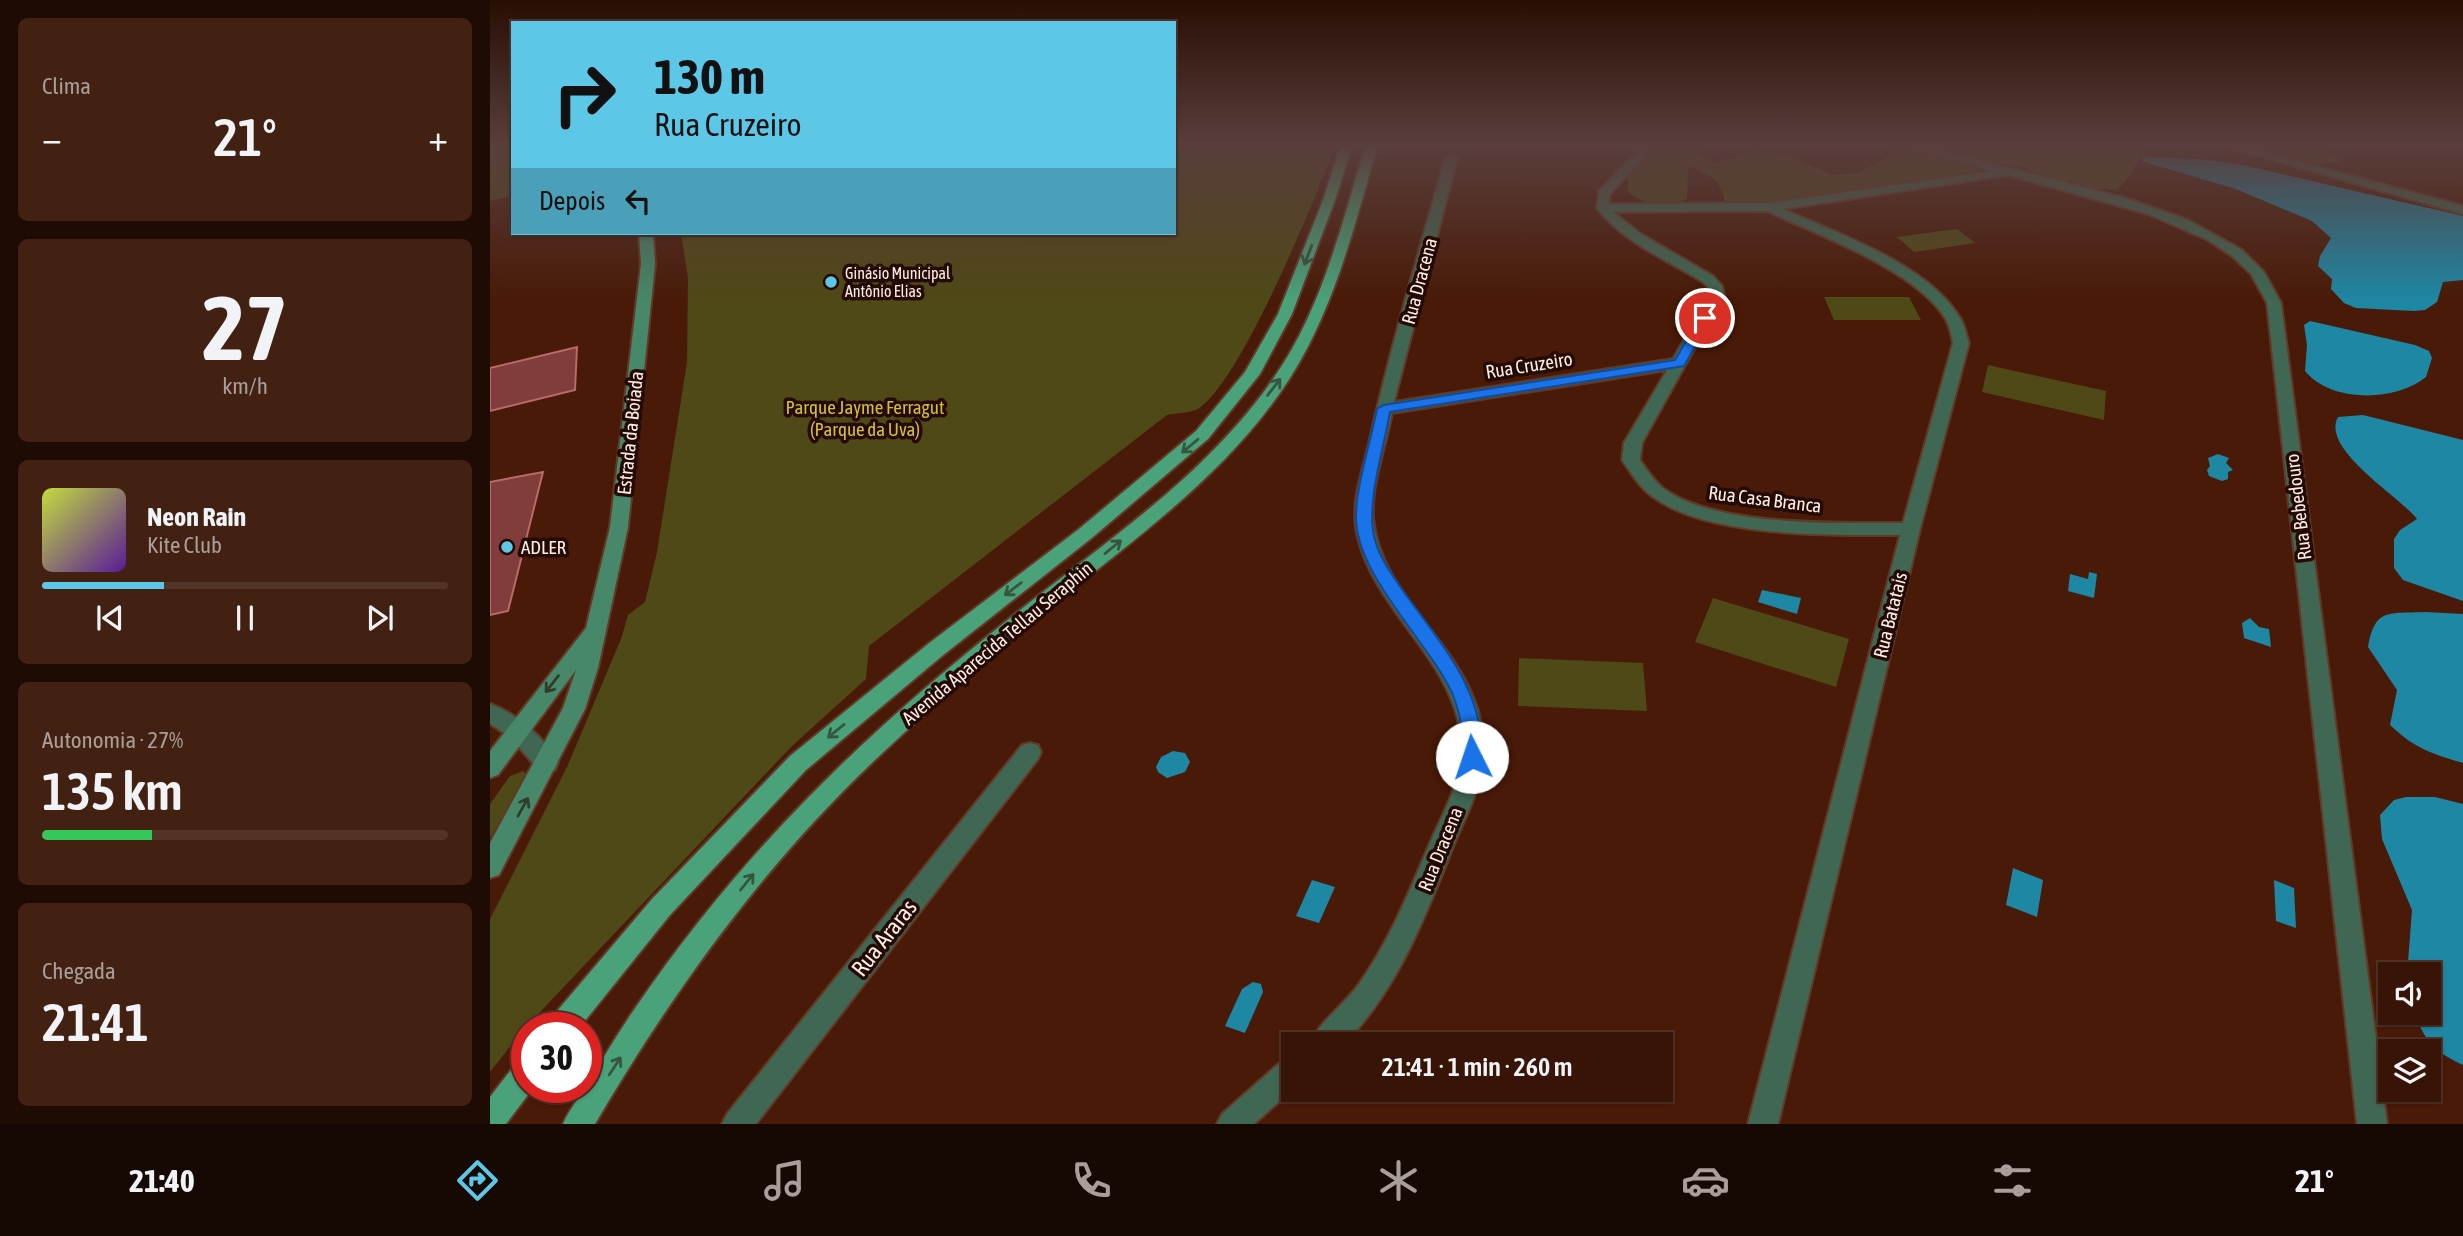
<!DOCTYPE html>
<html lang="pt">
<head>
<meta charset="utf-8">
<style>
  :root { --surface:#371405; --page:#422113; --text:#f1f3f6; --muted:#aa9e9a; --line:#513327; --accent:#5dc7e8 }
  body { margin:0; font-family:"Asap Condensed",sans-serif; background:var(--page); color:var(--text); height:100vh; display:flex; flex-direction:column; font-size:26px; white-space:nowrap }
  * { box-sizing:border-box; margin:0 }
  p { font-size:23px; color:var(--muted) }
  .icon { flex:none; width:38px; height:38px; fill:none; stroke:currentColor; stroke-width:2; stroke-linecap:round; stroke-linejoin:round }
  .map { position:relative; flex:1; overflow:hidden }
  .panel { display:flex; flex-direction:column; gap:18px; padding:18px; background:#1e0b03; width:490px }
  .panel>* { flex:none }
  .hud { position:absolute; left:21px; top:21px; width:665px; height:214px; border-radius:0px; box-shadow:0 2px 5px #0004,0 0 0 2px var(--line); background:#5dc7e8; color:#111; overflow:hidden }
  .controls { position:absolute; left:1888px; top:962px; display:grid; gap:14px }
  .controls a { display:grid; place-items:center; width:63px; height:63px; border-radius:0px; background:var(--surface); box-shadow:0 2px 5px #0004,0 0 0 2px var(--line); font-size:35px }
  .speed { position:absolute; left:21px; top:1012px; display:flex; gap:14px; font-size:35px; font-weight:700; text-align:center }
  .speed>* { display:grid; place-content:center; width:91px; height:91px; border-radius:50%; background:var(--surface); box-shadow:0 2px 5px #0004,0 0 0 2px var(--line); line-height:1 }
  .speed .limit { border:10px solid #d22; background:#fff; color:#111 }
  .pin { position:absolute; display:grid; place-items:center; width:60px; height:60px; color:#fff; margin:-30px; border:4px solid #fff; border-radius:50%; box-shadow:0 2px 7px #0007 }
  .me { position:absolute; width:77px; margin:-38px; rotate:356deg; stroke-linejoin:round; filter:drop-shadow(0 0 5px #0008) }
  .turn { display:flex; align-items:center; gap:24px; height:147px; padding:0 28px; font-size:32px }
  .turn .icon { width:91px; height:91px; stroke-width:2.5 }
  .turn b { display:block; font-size:49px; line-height:60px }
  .then { display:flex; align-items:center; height:66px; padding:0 28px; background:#0003; gap:14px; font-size:26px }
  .big { font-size:52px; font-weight:600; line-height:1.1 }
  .panel .tile { flex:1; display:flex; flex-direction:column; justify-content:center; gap:10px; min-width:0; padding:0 24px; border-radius:10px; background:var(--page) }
  .panel .dial { align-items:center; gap:0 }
  .dial b { font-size:91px; line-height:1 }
  .song { display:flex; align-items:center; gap:21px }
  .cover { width:84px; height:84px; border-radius:10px; background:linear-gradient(135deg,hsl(70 70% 55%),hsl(270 70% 35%)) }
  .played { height:7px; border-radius:4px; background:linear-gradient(90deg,var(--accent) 30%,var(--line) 30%) }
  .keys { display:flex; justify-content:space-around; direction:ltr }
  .heat { display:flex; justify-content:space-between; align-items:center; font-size:38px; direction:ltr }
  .charge { height:10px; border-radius:5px; background:linear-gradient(90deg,#34c759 27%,var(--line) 0) }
  .trip { position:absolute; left:791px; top:1032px; width:392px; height:70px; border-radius:0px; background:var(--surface); box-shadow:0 2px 5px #0004,0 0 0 2px var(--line); font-weight:600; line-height:70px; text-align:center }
  .dock { display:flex; height:112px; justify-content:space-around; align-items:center; background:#160802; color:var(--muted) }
  .dock .icon { width:49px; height:49px }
  .dock .selected { color:var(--accent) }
  .dock b { font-size:32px; color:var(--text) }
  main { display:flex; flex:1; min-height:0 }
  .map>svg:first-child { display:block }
</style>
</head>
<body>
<main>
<section class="panel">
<div class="tile"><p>Clima</p>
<div class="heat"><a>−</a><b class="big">21°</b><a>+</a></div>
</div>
<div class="tile dial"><b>27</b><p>km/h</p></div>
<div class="tile">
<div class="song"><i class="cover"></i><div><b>Neon Rain</b><p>Kite Club</p></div></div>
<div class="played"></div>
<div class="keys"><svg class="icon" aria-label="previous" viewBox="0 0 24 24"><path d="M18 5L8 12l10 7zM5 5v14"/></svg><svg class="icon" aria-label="pause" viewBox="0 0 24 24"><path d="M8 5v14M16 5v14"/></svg><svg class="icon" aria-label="next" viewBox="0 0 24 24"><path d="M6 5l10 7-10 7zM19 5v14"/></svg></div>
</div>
<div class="tile"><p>Autonomia · 27%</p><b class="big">135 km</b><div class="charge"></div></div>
<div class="tile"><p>Chegada</p><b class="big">21:41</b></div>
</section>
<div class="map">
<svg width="1973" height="1124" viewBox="0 0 1973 1124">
  <rect width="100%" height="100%" fill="#491a07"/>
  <!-- green -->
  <path fill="#4f4817" d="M0 144H23V196L0 201Z
    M684 144H846C826 197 751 382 708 409 701 413 686 413 677 415L379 646 376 679 302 746 34 1029 0 1072V919L77 767 131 639 138 615 155 602 167 552 197 362 198 278 191 233H684Z
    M1176 144H1213L1207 155 1226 163 1265 151 1294 154 1342 175 1366 173 1399 157 1401 147 1390 144H1648L1663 163 1649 158 1641 174 1627 190 1593 188 1544 176 1549 175C1520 159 1506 164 1477 175L1252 212 1235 204C1231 178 1222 176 1198 166L1197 199C1174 209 1158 206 1138 192V170L1141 159Z
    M1755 144C1778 144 1836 141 1850 161 1822 171 1782 152 1755 144Z
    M1467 229 1485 243 1424 252 1407 237Z
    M1334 297H1419L1431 320H1344Z
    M1498 365 1616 391 1614 420 1492 392Z
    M1223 598 1359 639 1346 687 1205 642Z
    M1029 658 1153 663 1157 711 1028 706Z
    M33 771 37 775 0 838V804L20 776Z"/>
  <!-- water -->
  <path fill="#1e87a4" d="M1656 157 1709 159 1753 165 1973 216V280L1953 282 1947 302 1935 310 1924 311 1866 308 1854 303 1841 289 1842 279 1828 266 1830 256 1841 238 1822 221 1746 189 1651 161Z
    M1820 321 1925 345 1939 351 1942 358 1936 377C1905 402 1841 403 1815 371L1817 345 1814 325Z
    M1873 415 1973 440V601L1913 580 1904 568V539L1910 530 1927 519C1910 497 1830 449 1848 417Z
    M1728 454 1739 458 1736 463 1743 470 1738 472V479L1732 481 1719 476 1717 470 1720 466 1718 458Z
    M1599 572 1607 574 1604 598 1578 591 1580 574 1598 579Z
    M1272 590 1311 598 1307 614 1268 602Z
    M1935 612 1973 614V763C1942 754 1924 748 1900 725L1907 690 1878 647C1885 607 1899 614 1935 612Z
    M1760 618 1769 627 1779 629 1781 647 1754 638 1752 623Z
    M683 751 695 753 700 762 695 772 677 778 668 772 666 767 671 757Z
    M1916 797H1945L1973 804V1065C1949 1054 1932 1041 1926 1013H1939V975H1917L1922 910 1892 839 1890 815 1904 800Z
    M1523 868 1553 880 1547 917 1516 905Z
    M822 880 845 887 829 923 806 916Z
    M1784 880 1804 888 1806 928 1786 921Z
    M763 982 771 984 773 992 755 1033 735 1026 752 989Z"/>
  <!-- building -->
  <path fill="#813c3c" stroke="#b76c6a" stroke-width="2" d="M87 347 85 390 0 411V368Z
    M53 472 18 611 0 615V482Z"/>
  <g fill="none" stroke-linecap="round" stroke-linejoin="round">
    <!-- minor casing -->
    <g stroke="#623826" stroke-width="4">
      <path id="minor" d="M1141 144H1153L1158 153 1119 195V204L1279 203 1502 171 1408 144H1427L1635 198 1698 220 1752 250 1774 272 1791 303 1897 1124H1867L1777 303 1761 274 1742 256 1718 240 1658 214 1518 175 1293 209C1348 234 1438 264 1470 318 1475 325 1476 335 1479 343L1430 529 1288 1124H1258L1410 535C1342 535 1219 538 1163 497 1150 488 1141 473 1132 460L1134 443 1177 370 902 413C896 446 881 483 883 517 889 592 963 637 986 705 993 725 995 747 992 768 988 794 975 818 965 842 936 914 909 989 853 1045H819C828 1023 855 1004 869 984 900 940 919 892 940 843 951 817 966 792 970 764 983 673 888 620 868 538 859 504 873 472 880 439 901 345 929 252 955 159L961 155 967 159 904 402 1183 359 1220 295 1218 287 1213 282C1177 260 1133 242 1107 208L1109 191 1146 153ZM1277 211C1328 235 1424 269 1455 318 1460 325 1461 335 1463 343L1413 523C1349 523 1227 527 1174 489 1164 481 1157 470 1150 460L1152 443 1234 295 1232 286 1223 276 1151 234 1123 212Z
        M1726 144H1745L1973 206V214Z
        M0 704C26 713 56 738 68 763L65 770 57 772 49 770 19 736 0 724Z
        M540 743 548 745 551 752 548 759 266 1124H232L237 1114 532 745Z
        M803 1056V1089L764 1124H727L732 1114 793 1060Z"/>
    </g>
    <!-- secondary casing -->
    <g stroke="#623826" stroke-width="4">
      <path id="secondary" d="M149 233H163L165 264 138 527 108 668 95 709 9 875 0 878V843L73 708 86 670 8 775 0 778V751L96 628 120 527 151 264Z"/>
    </g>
    <!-- primary casing -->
    <g stroke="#623826" stroke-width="4">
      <path id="primary" d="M851 144H863L845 200 802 314 770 374 718 439 603 537 452 656 316 770 180 915 90 1027H58L62 1017 162 899 300 756 438 644 589 529 706 431 755 372 788 314 833 200Z
        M876 144H888C865 224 845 307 800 378 740 472 646 538 560 607 500 656 442 706 386 759 273 866 183 991 105 1124H73C79 1110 89 1098 96 1086 113 1059 129 1031 148 1004 254 850 374 734 520 618 612 544 715 477 783 379 832 310 852 223 876 144Z
        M37 1058V1087H44L16 1124H0V1097L27 1062Z"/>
    </g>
    <!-- minor -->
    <use href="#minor" fill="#3f6753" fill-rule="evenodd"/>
    <!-- secondary -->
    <use href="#secondary" fill="#468869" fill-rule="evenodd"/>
    <!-- primary -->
    <use href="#primary" fill="#4aa27a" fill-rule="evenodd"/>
  </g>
  <!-- one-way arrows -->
  <defs><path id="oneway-shaft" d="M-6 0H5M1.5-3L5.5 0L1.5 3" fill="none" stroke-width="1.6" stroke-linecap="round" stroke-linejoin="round" transform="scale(1.75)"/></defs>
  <g stroke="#37563e">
    <use href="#oneway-shaft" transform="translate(818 255) rotate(111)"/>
    <use href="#oneway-shaft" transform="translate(784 387) rotate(-52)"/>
    <use href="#oneway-shaft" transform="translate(700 446) rotate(140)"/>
    <use href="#oneway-shaft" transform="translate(623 547) rotate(-39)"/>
    <use href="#oneway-shaft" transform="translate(523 589) rotate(142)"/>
    <use href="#oneway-shaft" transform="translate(346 731) rotate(141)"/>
    <use href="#oneway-shaft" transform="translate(257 882) rotate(-51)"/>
    <use href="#oneway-shaft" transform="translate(125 1066) rotate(-57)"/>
  </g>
  <g stroke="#323c2b">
    <use href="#oneway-shaft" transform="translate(62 684) rotate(128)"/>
    <use href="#oneway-shaft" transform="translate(33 807) rotate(-61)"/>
  </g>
  <!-- sky -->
  <linearGradient id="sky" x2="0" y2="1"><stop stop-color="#280e04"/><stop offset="0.48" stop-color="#593e3c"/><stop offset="1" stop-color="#593e3c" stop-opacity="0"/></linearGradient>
  <rect width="1973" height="301" fill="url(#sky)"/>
  <!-- route -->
  <path fill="#1a73e8" stroke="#114b97" stroke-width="2" d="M1215 314 1221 318 1194 366 900 412C894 448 875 505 885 540 890 559 902 574 913 591 945 636 989 684 991 742 991 750 992 756 988 763L982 765 975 763C970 753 973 742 972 731 971 720 967 706 963 695 938 640 864 575 866 514 867 483 881 440 887 409L894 405 1185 360 1209 318Z"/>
  <!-- markers -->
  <g fill="#5dc7e8" stroke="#240a02" stroke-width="2.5">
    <circle cx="341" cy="282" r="7"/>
    <circle cx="17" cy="547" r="7"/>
  </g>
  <g text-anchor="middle" stroke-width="7" stroke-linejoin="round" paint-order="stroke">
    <!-- far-poi labels -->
    <g font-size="16" fill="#feeee8" stroke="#240a02" text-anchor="start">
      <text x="355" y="279">Ginásio Municipal<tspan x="355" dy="18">Antônio Elias</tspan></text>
    </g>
    <!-- street labels -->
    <g font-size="19" fill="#feeee8" stroke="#240a02">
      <text transform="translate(929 281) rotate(-75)" y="7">Rua Dracena</text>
      <text transform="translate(1039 365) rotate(-9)" y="7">Rua Cruzeiro</text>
      <text transform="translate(140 433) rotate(-84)" y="7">Estrada da Boiada</text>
      <text transform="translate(1275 499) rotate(7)" y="7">Rua Casa Branca</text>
      <text transform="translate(1808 507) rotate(-97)" y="7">Rua Bebedouro</text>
      <text transform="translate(1400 615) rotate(-76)" y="7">Rua Batatais</text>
      <text transform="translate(507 643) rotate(-40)" y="7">Avenida Aparecida Tellau Seraphin</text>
      <text transform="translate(950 849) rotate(-68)" y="7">Rua Dracena</text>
    </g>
    <!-- park labels -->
    <g font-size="19" fill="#d4c132" stroke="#240a02">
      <text x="375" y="414">Parque Jayme Ferragut<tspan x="375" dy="22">(Parque da Uva)</tspan></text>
    </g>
    <!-- poi labels -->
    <g font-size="19" fill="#feeee8" stroke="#240a02" text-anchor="start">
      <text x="31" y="554">ADLER</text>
    </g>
    <!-- near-street labels -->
    <g font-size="23" fill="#feeee8" stroke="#240a02">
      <text transform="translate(394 938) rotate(-52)" y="8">Rua Araras</text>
    </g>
  </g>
</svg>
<div class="controls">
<a><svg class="icon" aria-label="sound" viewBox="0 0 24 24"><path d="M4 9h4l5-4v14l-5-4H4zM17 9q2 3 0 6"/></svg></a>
<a><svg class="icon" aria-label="layers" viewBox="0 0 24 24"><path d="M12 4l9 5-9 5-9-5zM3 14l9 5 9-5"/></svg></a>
</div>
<div class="speed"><div class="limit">30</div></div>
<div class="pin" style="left:1215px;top:318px;background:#d93025"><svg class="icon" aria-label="arrive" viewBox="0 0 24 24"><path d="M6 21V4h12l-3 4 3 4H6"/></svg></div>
<svg class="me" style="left:982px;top:757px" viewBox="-20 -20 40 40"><circle r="19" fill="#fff"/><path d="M0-13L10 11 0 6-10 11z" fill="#1a73e8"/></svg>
<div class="trip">21:41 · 1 min · 260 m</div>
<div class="hud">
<div class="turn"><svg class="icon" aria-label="right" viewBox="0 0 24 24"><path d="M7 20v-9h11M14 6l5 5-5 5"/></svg><div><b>130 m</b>Rua Cruzeiro</div></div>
<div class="then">Depois<svg class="icon" aria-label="left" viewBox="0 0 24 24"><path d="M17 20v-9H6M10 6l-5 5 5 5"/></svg></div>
</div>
</div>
</main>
<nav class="dock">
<b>21:40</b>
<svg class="icon selected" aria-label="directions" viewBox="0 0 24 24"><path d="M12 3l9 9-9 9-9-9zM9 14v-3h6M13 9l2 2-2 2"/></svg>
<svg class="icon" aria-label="music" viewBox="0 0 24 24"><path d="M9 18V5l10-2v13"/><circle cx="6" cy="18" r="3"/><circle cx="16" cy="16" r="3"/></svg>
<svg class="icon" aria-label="phone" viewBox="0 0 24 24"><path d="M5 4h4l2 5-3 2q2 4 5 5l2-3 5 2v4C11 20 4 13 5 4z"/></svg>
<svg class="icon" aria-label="climate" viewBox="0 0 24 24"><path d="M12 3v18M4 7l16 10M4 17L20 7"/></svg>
<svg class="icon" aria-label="car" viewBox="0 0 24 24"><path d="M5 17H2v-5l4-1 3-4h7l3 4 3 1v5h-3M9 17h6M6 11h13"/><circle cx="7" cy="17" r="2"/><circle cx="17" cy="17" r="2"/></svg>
<svg class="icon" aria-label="filters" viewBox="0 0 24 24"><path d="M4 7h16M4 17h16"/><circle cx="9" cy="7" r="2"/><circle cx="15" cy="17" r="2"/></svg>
<b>21°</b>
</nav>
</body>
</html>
